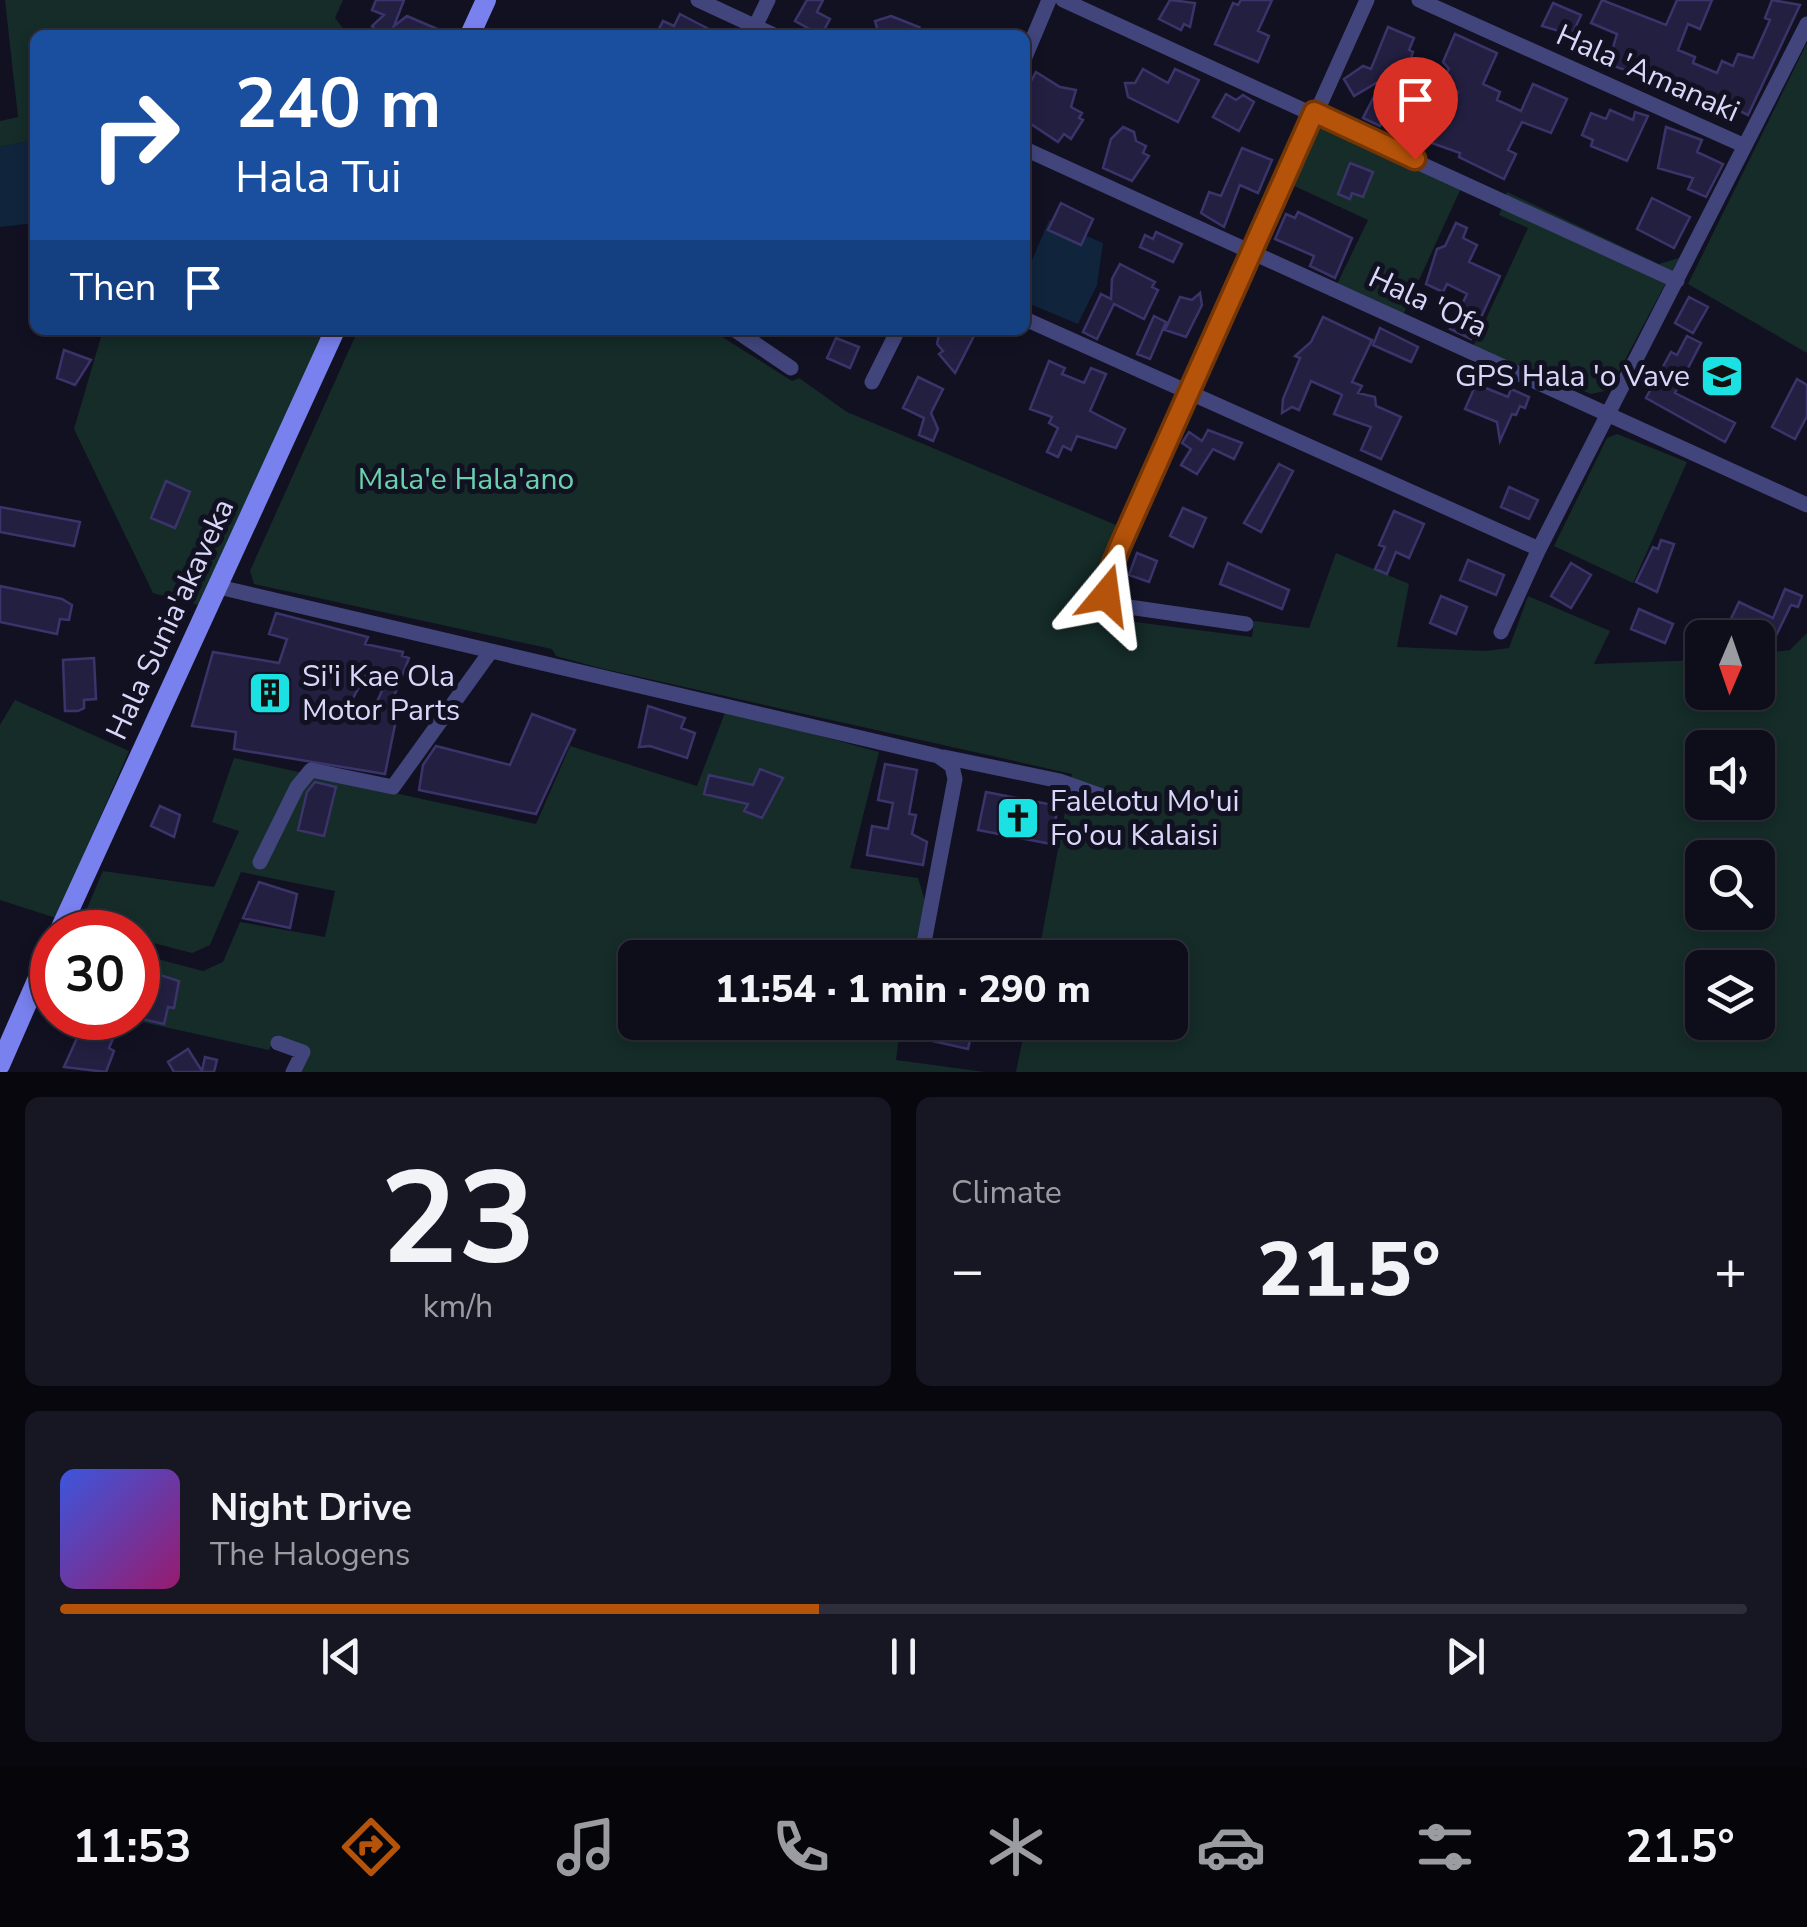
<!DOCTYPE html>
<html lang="en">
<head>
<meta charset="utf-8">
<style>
  :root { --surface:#0e0d1a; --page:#171623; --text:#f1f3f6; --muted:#9b9ca2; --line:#2e2d39; --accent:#b45309 }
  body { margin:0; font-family:"Nunito Sans",sans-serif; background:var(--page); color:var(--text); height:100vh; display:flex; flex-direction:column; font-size:38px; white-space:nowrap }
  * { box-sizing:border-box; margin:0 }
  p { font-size:32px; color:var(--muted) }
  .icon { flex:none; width:55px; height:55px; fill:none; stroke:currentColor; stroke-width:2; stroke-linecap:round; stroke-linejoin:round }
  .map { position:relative; height:1072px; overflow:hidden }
  .details { display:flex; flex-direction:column; gap:25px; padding:25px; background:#08070e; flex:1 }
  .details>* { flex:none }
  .banner { position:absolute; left:30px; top:30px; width:1000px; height:305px; border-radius:15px; box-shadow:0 5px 15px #0003,0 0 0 2px var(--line); background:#1a4fa0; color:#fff; overflow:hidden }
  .needle { width:65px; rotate:182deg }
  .buttons { position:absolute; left:1685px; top:620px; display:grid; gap:20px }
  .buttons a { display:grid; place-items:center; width:90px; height:90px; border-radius:15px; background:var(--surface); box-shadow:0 5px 15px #0003,0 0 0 2px var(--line); font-size:50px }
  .speed { position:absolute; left:30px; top:910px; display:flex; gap:20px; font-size:50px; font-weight:700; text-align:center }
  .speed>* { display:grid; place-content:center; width:130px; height:130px; border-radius:50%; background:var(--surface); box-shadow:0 5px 15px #0003,0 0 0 2px var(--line); line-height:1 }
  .speed .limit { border:15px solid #d22; background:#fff; color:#111 }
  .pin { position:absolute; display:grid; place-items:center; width:85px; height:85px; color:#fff; margin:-102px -42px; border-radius:50% 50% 50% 0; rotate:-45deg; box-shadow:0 0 10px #0007 }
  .pin .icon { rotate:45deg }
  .me { position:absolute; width:110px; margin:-55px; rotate:16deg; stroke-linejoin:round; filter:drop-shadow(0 0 8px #0008) }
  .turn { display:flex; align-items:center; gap:35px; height:210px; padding:0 40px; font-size:45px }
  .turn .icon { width:130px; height:130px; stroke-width:2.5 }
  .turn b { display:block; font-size:70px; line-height:85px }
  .then { display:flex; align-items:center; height:95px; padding:0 40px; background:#0003; gap:20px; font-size:38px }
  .big { font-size:75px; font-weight:800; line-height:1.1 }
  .details .card { flex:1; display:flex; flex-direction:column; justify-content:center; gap:15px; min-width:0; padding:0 35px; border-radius:15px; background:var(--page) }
  .details .dial { align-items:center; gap:0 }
  .dial b { font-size:130px; line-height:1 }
  .song { display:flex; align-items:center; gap:30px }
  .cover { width:120px; height:120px; border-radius:15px; background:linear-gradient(135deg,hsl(230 70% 55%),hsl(320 70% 35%)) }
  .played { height:10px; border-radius:5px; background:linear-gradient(90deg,var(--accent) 45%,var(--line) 45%) }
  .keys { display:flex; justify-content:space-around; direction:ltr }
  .heat { display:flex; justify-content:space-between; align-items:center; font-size:55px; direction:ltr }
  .details .tiles { flex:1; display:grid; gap:25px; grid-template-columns:1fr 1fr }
  .card:last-child { grid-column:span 2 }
  .trip { position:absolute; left:618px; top:940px; width:570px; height:100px; border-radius:15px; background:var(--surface); box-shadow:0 5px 15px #0003,0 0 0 2px var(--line); font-weight:800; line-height:100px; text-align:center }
  .tabs { display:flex; height:160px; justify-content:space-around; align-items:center; background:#06050a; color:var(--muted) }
  .tabs .icon { width:70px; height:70px }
  .tabs .current { color:var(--accent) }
  .tabs b { font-size:45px; color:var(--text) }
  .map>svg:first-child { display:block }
</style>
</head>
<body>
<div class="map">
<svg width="1807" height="1072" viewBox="0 0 1807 1072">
  <rect width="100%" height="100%" fill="#121122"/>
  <!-- green -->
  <path fill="#152c29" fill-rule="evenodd" d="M5 0H343L335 18 348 35H35V140L0 147V121L18 117Z
    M1807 43V353L1688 284Z
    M1325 123 1462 186 1403 315 1337 284 1368 220 1290 184 1316 126Z
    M1507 192 1659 264 1679 258 1609 390 1591 394 1473 347 1528 228 1499 215Z
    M103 330H327L202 606 153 593 74 429Z
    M358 330H711L792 381 799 378 847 412 1116 525 1094 580 1104 618 1252 637 1254 621 1309 628 1336 553 1409 584 1397 647 1486 651 1509 648 1528 596 1610 631 1594 664 1702 660V692H1758V654L1790 650 1807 633V1072H1016L1026 1023 1170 1022V958L1038 957 1072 774 600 668 556 656 552 649 254 584 250 571ZM1702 748H1758V802H1702ZM1702 858H1758V912H1702ZM1702 968H1758V1022H1702Z
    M1617 434 1687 462 1633 583 1554 546 1607 438Z
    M15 700 129 751 56 918 0 900V725Z
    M726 710 879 752 850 868 918 878 925 901 914 951 835 940 833 957 635 958V1022L901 1023 896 1060 985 1072H301L298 1042 276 1035 269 1050 124 1018H138V954L203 971 223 962 240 922 325 937 335 891 241 872 210 945 192 953 138 939V932L88 926 85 913 103 871 214 887 239 831 212 822 234 758 536 824 570 746 697 786Z"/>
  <!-- water -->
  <path fill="#10243c" d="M35 140V223L0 227V147Z
    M1049 220 1103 243 1097 285 1078 324 1025 302V277Z"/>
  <!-- building -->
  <path fill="#231f41" stroke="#3a346a" stroke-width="2.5" fill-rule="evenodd" d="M376 0H404L394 26 407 16 451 35H380L372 26 384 15 372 10Z
    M807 0H823L817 12 830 19 821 35 795 21Z
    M1170 0 1195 3 1190 27 1184 24 1181 30 1159 19Z
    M1241 0H1272L1258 31 1269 36 1258 62 1215 44 1233 3 1238 5Z
    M1602 0 1666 25 1677 0H1712L1700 29 1688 24 1678 50 1695 57 1693 63 1717 73 1722 61 1733 66 1738 54 1753 58 1770 20 1765 18 1772 0 1800 5 1748 115 1727 105 1723 112 1710 106 1714 98 1690 86 1687 92 1608 64 1617 34 1591 23Z
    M1553 3 1581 15 1572 35 1542 26Z
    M680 14 699 24 721 35H656L663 21 674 26Z
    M891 16 919 27 908 35H879L875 21Z
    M1388 27 1414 38 1409 50 1413 52 1394 112 1386 114 1380 126 1363 118 1383 79 1354 96 1344 79 1363 66 1371 69Z
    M1455 34 1497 53 1483 84 1500 92 1497 100 1521 111 1533 84 1567 99 1551 133 1522 122 1508 150 1516 154 1504 179 1459 157 1460 153 1415 137 1425 116 1446 126 1458 92 1441 84 1449 69 1443 62Z
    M1143 69 1168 83 1175 69 1199 80 1178 122 1128 97 1125 83H1135Z
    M1036 72 1060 87 1076 90 1071 107 1082 113 1079 118 1083 120 1071 139 1064 134 1058 142 1025 120V92Z
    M1226 94 1236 100 1243 95 1254 102 1239 131 1213 117Z
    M1610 110 1633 120 1635 112 1648 116 1627 161 1591 146 1593 140 1582 135 1591 113 1606 119Z
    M1123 127 1134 132 1136 141 1146 146 1143 153 1149 156 1132 181 1103 168 1111 139Z
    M1666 127 1702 140 1697 152 1723 164 1706 197 1688 189 1693 178 1658 168Z
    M1242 148 1272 160 1258 193 1240 185 1224 227 1201 213 1209 192 1221 196Z
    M1350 163 1373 172 1363 197 1352 193 1350 199 1338 194Z
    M1652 198 1690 217 1674 248 1637 229Z
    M1061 203 1093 219 1081 245 1048 230Z
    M1298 212 1352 238 1335 278 1310 266 1314 256 1275 239 1286 214 1295 218Z
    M1456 223 1467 228 1463 238 1477 245 1469 262 1500 276 1471 339 1450 329 1467 294 1447 284 1443 292 1426 284 1437 249 1445 246Z
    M1156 232 1182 244 1173 262 1140 247 1145 235 1153 239Z
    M1120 264 1155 282 1152 287 1158 290 1144 319 1114 304 1097 339 1083 332 1101 294 1111 299 1112 279Z
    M1200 293 1202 305 1186 337 1165 330 1180 297 1192 300Z
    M1689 297 1708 307 1693 333 1675 323Z
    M1154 316 1166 322 1150 359 1137 354Z
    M1323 317 1372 340 1352 382 1362 386 1358 393 1375 397 1376 406 1401 417 1381 459 1361 450 1371 427 1334 414 1342 395 1338 393 1311 381 1299 410 1292 407 1282 413 1283 399 1300 358 1295 356 1311 342Z
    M1380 328 1418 347 1411 362 1373 345Z
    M940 330H977L955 373 939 354 943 351 937 344Z
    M1687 336 1701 343 1675 393 1735 423 1725 442 1646 398 1671 352 1677 355Z
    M836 338 859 347 850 368 827 358Z
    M64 350 91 360 75 385 57 378Z
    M1049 361 1065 368 1062 374 1084 383 1091 368 1106 374 1090 411 1125 429 1116 448 1077 436 1071 450 1063 446 1058 457 1047 452 1058 428 1049 423 1052 417 1030 409Z
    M918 377 943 389 931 413 938 429 933 441 919 435 924 418 903 408Z
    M1797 379 1807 385V416L1795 439 1772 427Z
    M1476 384 1508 397 1511 389 1529 397 1525 408 1520 406 1516 415 1512 414 1500 441 1497 422 1465 409Z
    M1208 430 1242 443 1234 459 1213 449 1197 474 1181 465 1191 449 1182 443 1189 432 1202 441Z
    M1279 464 1293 471 1261 532 1244 523Z
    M166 481 190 492 175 528 151 518Z
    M1509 487 1538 500 1529 519 1501 507Z
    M0 507 80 522 74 546 0 532Z
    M1183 508 1206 518 1193 547 1170 536Z
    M1394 511 1424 524 1409 558 1396 552 1387 574 1375 569 1385 547 1379 545Z
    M1661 540 1674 544 1657 592 1636 582 1653 547 1658 549Z
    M1137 553 1157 561 1149 582 1129 575Z
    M1468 560 1504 575 1496 595 1460 580Z
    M1228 563 1289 590 1282 609 1220 584Z
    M1571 563 1591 575 1571 608 1551 596Z
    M0 586 62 599 72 605 69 620 60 619 57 634 0 622Z
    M1785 589 1802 596 1798 607 1791 605 1770 648 1758 638 1727 627 1739 602 1773 618Z
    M1441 596 1467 607 1456 634 1430 623Z
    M1639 609 1673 624 1665 643 1631 629Z
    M276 613 368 637 365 644 403 652 402 656 409 658 389 709 398 710 385 774 234 749 236 732 192 726 213 652 279 663 287 639 269 634ZM365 676 385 684 375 706 351 702Z
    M94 658 96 699 84 700V708L78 711H65L63 660Z
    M648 706 685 718 681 728 695 733 687 758 650 746 639 747Z
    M532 714 575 730 536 814 419 790 423 765 436 746 510 765Z
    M885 764 917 770 909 814 916 815 912 834 927 842 923 865 867 855 872 826 888 829 893 803 878 800Z
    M760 769 783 778 762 818 744 811 748 804 704 794 709 775 753 785Z
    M315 782 336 787 324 836 298 830 307 792Z
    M986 792 1058 806 1051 844 978 830Z
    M160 806 180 815 174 837 151 826Z
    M259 882 297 894 290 928 243 918Z
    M138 968 179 981 174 1008 168 1007 164 1024 138 1018Z
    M86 1018H116L109 1035 114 1036 109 1048 114 1051 106 1072 64 1067Z
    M938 1022H974L968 1049 933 1041Z
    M188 1049 202 1071 205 1057 217 1060 214 1072H174L168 1062Z"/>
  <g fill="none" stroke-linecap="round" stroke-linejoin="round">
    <!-- street -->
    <path stroke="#41457c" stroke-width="15" d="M698 0 774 35
      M1063 0 1677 281
      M1419 0 1745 146
      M753 31 768 0
      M1025 57 1049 0
      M1025 149 1807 505
      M1025 319 1539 549 1501 632
      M735 330 791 368
      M872 382 898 330
      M1539 549 1807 24
      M219 587 938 756 952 766 955 779 921 958
      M1246 624 1115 605 1106 595 1107 578 1367 0
      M944 757 1060 781 1119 802
      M260 862 297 787 311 770 393 787 491 651
      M278 1043 303 1052 293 1072"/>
    <!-- secondary -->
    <path stroke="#7981ef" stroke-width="20" d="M470 35 486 0
      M59 932 335 330
      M0 1065 52 946"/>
  </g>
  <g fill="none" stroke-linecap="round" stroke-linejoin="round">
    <!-- route casing -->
    <g stroke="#753606" stroke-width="25">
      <path id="route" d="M1106 595 1107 578 1121 544 1314 112 1415 159"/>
    </g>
    <!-- route -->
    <use href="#route" stroke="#b45309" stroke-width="18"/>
  </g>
  <!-- icons -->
  <defs>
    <g id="school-square" transform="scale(2.25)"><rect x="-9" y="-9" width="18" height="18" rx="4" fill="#1be1e2" stroke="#121122"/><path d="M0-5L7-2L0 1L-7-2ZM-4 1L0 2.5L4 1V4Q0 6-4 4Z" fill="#111"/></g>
    <g id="building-square" transform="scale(2.25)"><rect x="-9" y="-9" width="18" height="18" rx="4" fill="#1be1e2" stroke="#121122"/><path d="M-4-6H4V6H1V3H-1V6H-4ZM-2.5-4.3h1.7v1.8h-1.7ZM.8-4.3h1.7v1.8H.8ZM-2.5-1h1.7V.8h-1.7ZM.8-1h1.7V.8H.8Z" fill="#111"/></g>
    <g id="church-square" transform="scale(2.25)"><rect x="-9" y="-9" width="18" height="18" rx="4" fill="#1be1e2" stroke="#121122"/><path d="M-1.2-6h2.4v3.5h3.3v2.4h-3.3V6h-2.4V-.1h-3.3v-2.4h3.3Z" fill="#111"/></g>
  </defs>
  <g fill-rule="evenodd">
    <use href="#school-square" x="1722" y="376"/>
    <use href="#building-square" x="270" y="693"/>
    <use href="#church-square" x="1018" y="818"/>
  </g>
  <g text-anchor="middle" stroke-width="10" stroke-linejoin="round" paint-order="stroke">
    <!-- street labels -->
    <g font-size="30" fill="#d8d7fa" stroke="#121122">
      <text transform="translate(1648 73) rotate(24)" y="10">Hala 'Amanaki</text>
      <text transform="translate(1428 302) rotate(25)" y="10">Hala 'Ofa</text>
      <text transform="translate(170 619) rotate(-65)" y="10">Hala Sunia'akaveka</text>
    </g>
    <!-- poi labels -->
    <g font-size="30" fill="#d8d7fa" stroke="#121122" text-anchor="start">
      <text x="1690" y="386" text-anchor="end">GPS Hala 'o Vave</text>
      <text x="302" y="686">Si'i Kae Ola<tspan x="302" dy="34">Motor Parts</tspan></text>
      <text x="1050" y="811">Falelotu Mo'ui<tspan x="1050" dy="34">Fo'ou Kalaisi</tspan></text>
    </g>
    <!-- park labels -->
    <g font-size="30" fill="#6bd2af" stroke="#121122">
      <text x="466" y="489">Mala'e Hala'ano</text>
    </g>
  </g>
</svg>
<div class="buttons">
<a><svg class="needle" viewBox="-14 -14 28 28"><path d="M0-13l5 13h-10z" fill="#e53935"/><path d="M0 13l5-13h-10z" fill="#9b9ca2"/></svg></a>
<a><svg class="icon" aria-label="sound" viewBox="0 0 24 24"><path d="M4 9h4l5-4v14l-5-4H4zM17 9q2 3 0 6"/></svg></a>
<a><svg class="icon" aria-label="search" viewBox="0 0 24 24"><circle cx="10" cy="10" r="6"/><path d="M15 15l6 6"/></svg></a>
<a><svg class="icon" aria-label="layers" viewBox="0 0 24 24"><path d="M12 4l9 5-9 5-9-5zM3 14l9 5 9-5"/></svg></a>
</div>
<div class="speed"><div class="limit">30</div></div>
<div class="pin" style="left:1415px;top:159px;background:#d93025"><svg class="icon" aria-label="arrive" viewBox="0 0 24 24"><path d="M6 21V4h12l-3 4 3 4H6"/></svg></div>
<svg class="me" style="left:1106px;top:595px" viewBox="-20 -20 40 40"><path d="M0-17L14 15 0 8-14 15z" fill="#b45309" stroke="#fff" stroke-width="4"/></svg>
<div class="trip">11:54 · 1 min · 290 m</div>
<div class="banner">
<div class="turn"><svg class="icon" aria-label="right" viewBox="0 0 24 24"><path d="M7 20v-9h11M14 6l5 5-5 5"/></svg><div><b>240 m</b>Hala Tui</div></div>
<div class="then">Then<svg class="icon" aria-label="arrive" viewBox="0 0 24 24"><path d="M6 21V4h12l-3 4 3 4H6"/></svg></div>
</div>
</div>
<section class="details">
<div class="tiles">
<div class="card dial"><b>23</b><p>km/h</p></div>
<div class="card"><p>Climate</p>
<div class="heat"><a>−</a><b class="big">21.5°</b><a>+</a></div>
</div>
<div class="card">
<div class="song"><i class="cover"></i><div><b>Night Drive</b><p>The Halogens</p></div></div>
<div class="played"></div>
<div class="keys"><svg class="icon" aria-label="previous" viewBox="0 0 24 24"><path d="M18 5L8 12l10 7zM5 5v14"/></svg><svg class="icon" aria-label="pause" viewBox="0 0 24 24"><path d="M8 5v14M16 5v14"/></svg><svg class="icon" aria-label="next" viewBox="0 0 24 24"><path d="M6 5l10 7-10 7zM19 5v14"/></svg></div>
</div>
</div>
</section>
<nav class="tabs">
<b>11:53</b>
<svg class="icon current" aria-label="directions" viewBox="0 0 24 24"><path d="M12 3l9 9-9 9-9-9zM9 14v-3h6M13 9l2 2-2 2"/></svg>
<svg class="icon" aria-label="music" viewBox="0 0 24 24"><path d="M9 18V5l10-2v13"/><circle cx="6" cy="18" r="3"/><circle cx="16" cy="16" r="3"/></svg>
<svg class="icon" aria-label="phone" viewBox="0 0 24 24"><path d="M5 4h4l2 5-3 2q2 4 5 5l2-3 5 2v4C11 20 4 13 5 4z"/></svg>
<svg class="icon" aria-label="climate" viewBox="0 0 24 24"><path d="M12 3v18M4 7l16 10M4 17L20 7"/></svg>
<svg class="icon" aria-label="car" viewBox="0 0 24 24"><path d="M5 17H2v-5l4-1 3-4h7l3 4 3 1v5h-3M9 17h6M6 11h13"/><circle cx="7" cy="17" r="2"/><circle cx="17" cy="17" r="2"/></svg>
<svg class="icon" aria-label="filters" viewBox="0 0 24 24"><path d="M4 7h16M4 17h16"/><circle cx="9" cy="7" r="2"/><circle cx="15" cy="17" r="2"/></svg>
<b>21.5°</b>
</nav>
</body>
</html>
